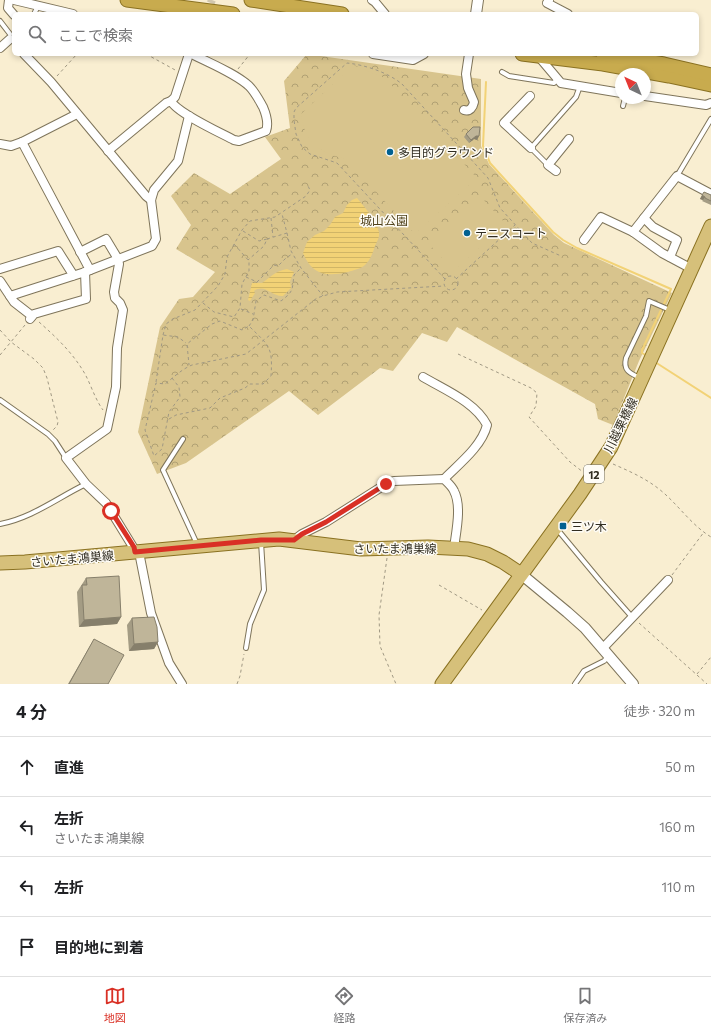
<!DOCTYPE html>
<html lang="ja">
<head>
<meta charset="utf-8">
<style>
  body { margin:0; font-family:Commissioner,"Noto Sans JP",sans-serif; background:#f2f2f2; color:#202124 }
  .compass { position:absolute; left:615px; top:68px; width:36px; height:36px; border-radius:50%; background:#fff; box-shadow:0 2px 6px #0003; rotate:317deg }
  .stop { position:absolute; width:12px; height:12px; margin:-9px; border:3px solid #d93025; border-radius:50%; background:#fff }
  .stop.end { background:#d93025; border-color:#fff; box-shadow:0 1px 4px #0008 }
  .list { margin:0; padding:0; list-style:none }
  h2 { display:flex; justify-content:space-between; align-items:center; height:52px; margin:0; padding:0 16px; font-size:17px }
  h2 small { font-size:13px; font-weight:400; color:#757577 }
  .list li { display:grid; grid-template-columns:26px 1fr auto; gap:12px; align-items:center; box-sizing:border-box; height:60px; padding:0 16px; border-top:1px solid #e0e0e0 }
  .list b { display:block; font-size:15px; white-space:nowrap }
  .list p { margin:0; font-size:13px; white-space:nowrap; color:#757577 }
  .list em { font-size:13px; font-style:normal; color:#757577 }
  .icon { flex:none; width:22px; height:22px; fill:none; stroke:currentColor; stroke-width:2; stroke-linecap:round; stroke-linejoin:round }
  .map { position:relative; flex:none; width:711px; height:684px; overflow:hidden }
  .search { position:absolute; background:#fff; box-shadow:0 2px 6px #0003; left:12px; right:12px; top:12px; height:44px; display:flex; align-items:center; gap:10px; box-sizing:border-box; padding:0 14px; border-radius:6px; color:#757577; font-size:15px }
  .sheet { height:292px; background:#fff }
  nav { display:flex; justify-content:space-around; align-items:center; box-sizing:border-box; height:56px; border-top:1px solid #e0e0e0; background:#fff; font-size:11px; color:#757577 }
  nav a { display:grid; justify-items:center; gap:2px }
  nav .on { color:#d93025 }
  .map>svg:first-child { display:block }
  .park { fill:url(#park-crowns) }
  .garden { fill:#d8c48d }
  .water { fill:url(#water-rules) }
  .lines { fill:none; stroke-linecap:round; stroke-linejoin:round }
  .stream { stroke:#f2d276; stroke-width:2 }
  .minor-tunnel { stroke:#d1c7ae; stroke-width:8; stroke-dasharray:8 4; stroke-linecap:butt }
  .service-casing { stroke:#7f755b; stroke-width:6 }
  .minor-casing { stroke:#7f755b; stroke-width:10 }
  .tertiary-casing { stroke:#7f755b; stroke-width:12 }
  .primary-casing { stroke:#8a7121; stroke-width:15 }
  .trunk-casing { stroke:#8a7121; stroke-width:15 }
  .path { stroke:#a09883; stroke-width:1; stroke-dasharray:3 3; stroke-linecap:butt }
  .service { stroke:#fff; stroke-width:4 }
  .minor { stroke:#fff; stroke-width:8 }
  .tertiary { stroke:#fff; stroke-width:10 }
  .primary { stroke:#d6c07a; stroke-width:13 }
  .trunk { stroke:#c8ab4e; stroke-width:13 }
  .wall { fill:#a49c84 }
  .shaded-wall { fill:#867f6b }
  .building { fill:#bfb599; stroke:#867f6b }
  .route { stroke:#d93025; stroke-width:5 }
  .poi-dot { fill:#016191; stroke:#fefcf6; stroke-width:1.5 }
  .labels { text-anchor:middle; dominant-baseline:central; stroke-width:3; stroke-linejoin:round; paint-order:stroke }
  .shield { fill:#fefcf6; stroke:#6e6b61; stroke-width:1 }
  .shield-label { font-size:11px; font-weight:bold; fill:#312d21 }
  .poi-label { font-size:12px; fill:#312d21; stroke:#fefcf6; text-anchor:start }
  .park-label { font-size:12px; fill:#50421b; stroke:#fefcf6 }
  .street-label { font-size:12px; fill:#312d21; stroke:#fefcf6 }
</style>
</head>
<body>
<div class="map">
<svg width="711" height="684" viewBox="0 0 711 684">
  <defs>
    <pattern id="park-crowns" width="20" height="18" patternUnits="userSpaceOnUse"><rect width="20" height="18" fill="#d8c48d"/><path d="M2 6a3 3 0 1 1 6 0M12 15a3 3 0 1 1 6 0" fill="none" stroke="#b0a073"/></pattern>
    <pattern id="water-rules" width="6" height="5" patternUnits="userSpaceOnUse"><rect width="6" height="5" fill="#f2d276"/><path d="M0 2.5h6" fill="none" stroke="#d0b566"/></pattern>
  </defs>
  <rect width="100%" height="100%" fill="#f9eed1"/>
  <path class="park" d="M307,54l174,25v67l8,18 65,71 10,8 108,50 -33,68 -26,64 -15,-6 -3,-15 -138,-77 -10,15 -25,-9 -29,38 -13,-3 -62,47 -29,-24 -103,72 -29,11 -19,-42 22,-105 19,-28 14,-2 22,-25 -39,-23 15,-24 -20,-29 23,-23 36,21 51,-35 -16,-22 25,-9 -6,-47z"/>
  <g class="garden">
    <path d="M353,65l32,13 92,100 -62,56 -69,-75c-28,-7 -41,-16 -45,-45z"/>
    <path d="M480,196l26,28 -52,47 -26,-28z"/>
  </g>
  <g class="water">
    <path d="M357,198c8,10 19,21 22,34 1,5 -2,9 -4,14 -2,7 -5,14 -10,19 -4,4 -12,5 -17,7 -22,5 -36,3 -45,-19l4,-11 8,-7 9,-4 6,-6 5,-8 8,-4 4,-8 5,-5z"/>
    <path d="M287,269l7,3 -4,9 1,7 -8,8c-11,1 -18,-13 -29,-5l1,2 -5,8 -2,-1 4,-17h10c9,-6 13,-12 25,-14z"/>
  </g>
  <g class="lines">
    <g class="stream">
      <path d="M486,82l-3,64 7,17 63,69 10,8 14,8 94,41 -29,61v3l5,3"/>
      <path d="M655,362l56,36"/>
    </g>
    <path class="minor-tunnel" d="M206,14l6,-14"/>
    <defs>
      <g id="service">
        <path d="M34,14l4,-8"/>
        <path d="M0,21l10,13"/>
        <path d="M502,72l7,4 45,7 3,-4"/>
        <path d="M623,106l2,-8"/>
        <path d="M548,165l-17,-17 45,-51 4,-11"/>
        <path d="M677,176l34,-57"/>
        <path d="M640,378c-10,-5 -17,-7 -14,-20l20,-42 3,-15 21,9"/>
        <path d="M0,400l48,34 7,7 11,17"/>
        <path d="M183,439l-20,31 34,74"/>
        <path d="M0,524c32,-6 57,-26 86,-40"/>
        <path d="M557,529l44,53 31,35"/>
        <path d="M246,648l4,-24 14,-34 -3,-48"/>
        <path d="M575,684l9,-13 20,-10 5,-5"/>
      </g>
      <g id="minor">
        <path d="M9,0l-1,8 6,7"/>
        <path d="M14,0l59,14"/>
        <path d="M372,0l3,2 10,12"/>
        <path d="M549,0l-2,3 21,11"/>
        <path d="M0,48l10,-9"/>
        <path d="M24,54l27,28 95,114 5,4"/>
        <path d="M373,54l40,6 11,-6"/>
        <path d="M539,57l22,26 60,10"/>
        <path d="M530,96l-26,27 27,25"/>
        <path d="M645,96l61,9 5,-2"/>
        <path d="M171,101c6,12 50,32 63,39l5,1 27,-10c3,-8 0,-17 -3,-24 -4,-7 -8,-15 -14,-21 -14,-13 -40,-23 -57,-32"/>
        <path d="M464,110c6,2 9,-3 10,-8l-6,-14 -2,-14 3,-20"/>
        <path d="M22,142l68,128"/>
        <path d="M0,144l11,2 11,-4 55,-28"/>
        <path d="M108,151l58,-48 5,-2 4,-4 14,-43"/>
        <path d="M556,171l-8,-6 21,-26"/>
        <path d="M644,218l9,9 24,13 -7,17"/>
        <path d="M633,232l44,-56 34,18"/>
        <path d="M584,240l17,-23 32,15 29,21 30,16"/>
        <path d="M80,252l26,-13 12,20 1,5 -5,28 1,6 5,5 3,7 -6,38 -1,39 -9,42 -41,29 20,26 20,19 27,44 2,5"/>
        <path d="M0,269l58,-18 14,22v3"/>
        <path d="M0,281l14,21 18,14"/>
        <path d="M10,296l75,-24 67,-26 4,-7 -5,-39 3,-10 24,-29 11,-45"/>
        <path d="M30,319l4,-5 52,-15 -1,-27"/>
        <path d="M423,377c22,13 52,25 64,48 -5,21 -28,39 -43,54"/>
        <path d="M294,540l8,-6 24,-12 60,-38 8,-3 50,-2c3,3 8,7 10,12 8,15 2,41 0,57"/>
        <path d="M139,552l12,61 18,50 13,21"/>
        <path d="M603,648l65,-68"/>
      </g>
      <g id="tertiary">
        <path d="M476,14l2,-14"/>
        <path d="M521,574l46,38 18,16 48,56"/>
      </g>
      <g id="primary">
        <path d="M0,563l25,-1 254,-23 82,10 67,-2 40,2 19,5 16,8 18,12"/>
        <path d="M442,684l138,-190 31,-47 100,-221"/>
      </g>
      <g id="trunk">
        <path d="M127,0l106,14"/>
        <path d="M251,0l91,14"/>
        <path d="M522,54l81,10 66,12 42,9"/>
        <path d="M603,54l61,10 47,11"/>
      </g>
    </defs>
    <use href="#service" class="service-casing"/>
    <use href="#minor" class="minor-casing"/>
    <use href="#tertiary" class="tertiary-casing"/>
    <use href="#primary" class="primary-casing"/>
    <use href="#trunk" class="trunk-casing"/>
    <g class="path">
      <path d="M146,54l31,17"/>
      <path d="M238,69l12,-15"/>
      <path d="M57,76l20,-22"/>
      <path d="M271,218l2,19"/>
      <path d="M243,231l16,10 8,-2 -3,7 -16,14"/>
      <path d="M287,233l4,18 10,17 22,28"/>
      <path d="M267,239l20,-6 -5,-19"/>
      <circle cx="451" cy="283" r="7"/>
      <path d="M246,277l11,5 17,-17 4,1 8,-8 6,-4"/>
      <path d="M445,279l-108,-116 -27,-9 -8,-7 -6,-13 -2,-14v-8l2,-4 51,-45c18,2 40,9 55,21l86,94 12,30 32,35 29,13"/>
      <path d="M456,279l59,-54"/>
      <path d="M203,303l11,9 20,5 6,-9 2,-24 7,-13v-10l-15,-17"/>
      <path d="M241,309l12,5"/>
      <path d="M39,322c17,15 34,31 46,52 6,11 10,25 18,36"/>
      <path d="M249,326l4,-6 3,-19 8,-6 17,6c13,-10 11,-11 13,-26l7,-7"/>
      <path d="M0,330l11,12 23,17 9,9 4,10 11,44 -1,4 -4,4"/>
      <path d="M163,335l3,-11 7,-5 22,-9 23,-24 7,-12 2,-17 15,-27 8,-9 25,-4 31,-21 4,-6 -2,-4"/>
      <path d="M458,354l73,34 6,5 -1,13 -7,11 41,45 13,10"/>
      <path d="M0,355l25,-30"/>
      <path d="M172,378l7,9 1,10 -11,15 -7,37 -8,7 -9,-26 11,-47 9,1c9,-7 17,-15 27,-19l54,-11 71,-56 6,-2 14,-4 107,-6"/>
      <path d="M156,382l7,-47 15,2 8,6"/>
      <path d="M169,419l7,-4 34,-7 10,-10 25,-10 5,-4h13l8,-8c2,-30 -2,-30 -22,-50l-7,4 -22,-9 -8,3 -25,20 2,21"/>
      <path d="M613,464c16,7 32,14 46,25 19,15 31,35 52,48"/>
      <path d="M387,558l-8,57 1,31 16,38"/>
      <path d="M672,575l32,-43"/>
      <path d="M439,585l43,25"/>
      <path d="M639,623l68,61"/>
      <path d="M697,674l14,-17"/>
      <path d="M237,684l3,-8 4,-22"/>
    </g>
    <use href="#service" class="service"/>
    <use href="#minor" class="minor"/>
    <use href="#tertiary" class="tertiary"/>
    <use href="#primary" class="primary"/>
    <use href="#trunk" class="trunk"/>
  </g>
  <g class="wall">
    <path d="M466,134l13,2 -2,4 -3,-1 -5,4 -5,-6z"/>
    <path d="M704,192l7,3v10l-9,-4 1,-1 -3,-1z"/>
    <path d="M86,578l35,39 -4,7 -38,3 -2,-35z"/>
    <path d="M132,618l26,24 -4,7 -25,2 -2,-26z"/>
    <path d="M94,639l14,45h-40l22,-38z"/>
  </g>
  <g class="shaded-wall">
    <path d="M476,136h3l-2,4 -3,-1 -5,4 2,-3z"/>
    <path d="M702,195l3,2 -2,3 -3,-1z"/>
    <path d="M121,617l-4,7 -38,3 5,-7z"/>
    <path d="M158,642l-4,7 -25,2 5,-7z"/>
  </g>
  <g class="building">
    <path d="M473,127h7l-1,9h-3l-5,4 -5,-6z"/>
    <path d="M704,192l7,3v6l-6,-3v-1l-3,-2z"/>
    <path d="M119,576l2,41 -37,3 -2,-35h5l-1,-7z"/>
    <path d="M154,617l3,10 1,15 -24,2 -2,-26z"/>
    <path d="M94,639l30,16 -16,29h-39z"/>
  </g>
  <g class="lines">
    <path class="route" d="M111,511l23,36 1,5 126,-12h33l8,-6 24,-12 60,-38"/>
  </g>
  <g class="poi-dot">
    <circle cx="390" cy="152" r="4"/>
    <circle cx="467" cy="233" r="4"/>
    <rect x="559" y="522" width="8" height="8" rx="2"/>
  </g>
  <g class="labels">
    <rect class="shield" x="584" y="465" width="20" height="18" rx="3"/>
    <g class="shield-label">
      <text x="594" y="474">12</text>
    </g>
    <g class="poi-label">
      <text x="398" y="152">多目的グラウンド</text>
      <text x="475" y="233">テニスコート</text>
      <text x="571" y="526">三ツ木</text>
    </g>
    <g class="park-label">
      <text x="384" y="220">城山公園</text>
    </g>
    <g class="street-label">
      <text transform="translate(620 425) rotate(-64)">川越栗橋線</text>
      <text x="395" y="548">さいたま鴻巣線</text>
      <text transform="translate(72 558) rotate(-5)">さいたま鴻巣線</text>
    </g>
  </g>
</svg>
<svg class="compass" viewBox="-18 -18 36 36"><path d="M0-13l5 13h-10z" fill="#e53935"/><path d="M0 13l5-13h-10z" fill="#757577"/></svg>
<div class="stop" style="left:111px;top:511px"></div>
<div class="stop end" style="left:386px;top:484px"></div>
<div class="search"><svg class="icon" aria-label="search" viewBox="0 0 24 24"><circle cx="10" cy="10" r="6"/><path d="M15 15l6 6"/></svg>ここで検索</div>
</div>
<section class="sheet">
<h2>4 分<small>徒歩 · 320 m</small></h2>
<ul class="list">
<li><svg class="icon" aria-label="ahead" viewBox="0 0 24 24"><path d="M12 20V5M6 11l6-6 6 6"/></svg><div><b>直進</b></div><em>50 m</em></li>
<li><svg class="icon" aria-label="left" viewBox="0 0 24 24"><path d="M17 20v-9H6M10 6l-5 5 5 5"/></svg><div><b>左折</b><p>さいたま鴻巣線</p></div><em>160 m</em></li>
<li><svg class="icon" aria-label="left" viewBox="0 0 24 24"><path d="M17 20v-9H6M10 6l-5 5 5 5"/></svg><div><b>左折</b></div><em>110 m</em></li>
<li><svg class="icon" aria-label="arrive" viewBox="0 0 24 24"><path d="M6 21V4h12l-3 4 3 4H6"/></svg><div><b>目的地に到着</b></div></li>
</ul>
</section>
<nav>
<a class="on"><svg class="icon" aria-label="map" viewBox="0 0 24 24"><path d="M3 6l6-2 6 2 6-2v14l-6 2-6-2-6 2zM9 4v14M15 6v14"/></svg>地図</a>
<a><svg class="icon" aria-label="directions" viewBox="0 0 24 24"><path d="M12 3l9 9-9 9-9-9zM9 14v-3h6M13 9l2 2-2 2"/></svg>経路</a>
<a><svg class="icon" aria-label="saved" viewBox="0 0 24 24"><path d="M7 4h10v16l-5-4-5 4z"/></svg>保存済み</a>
</nav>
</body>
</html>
